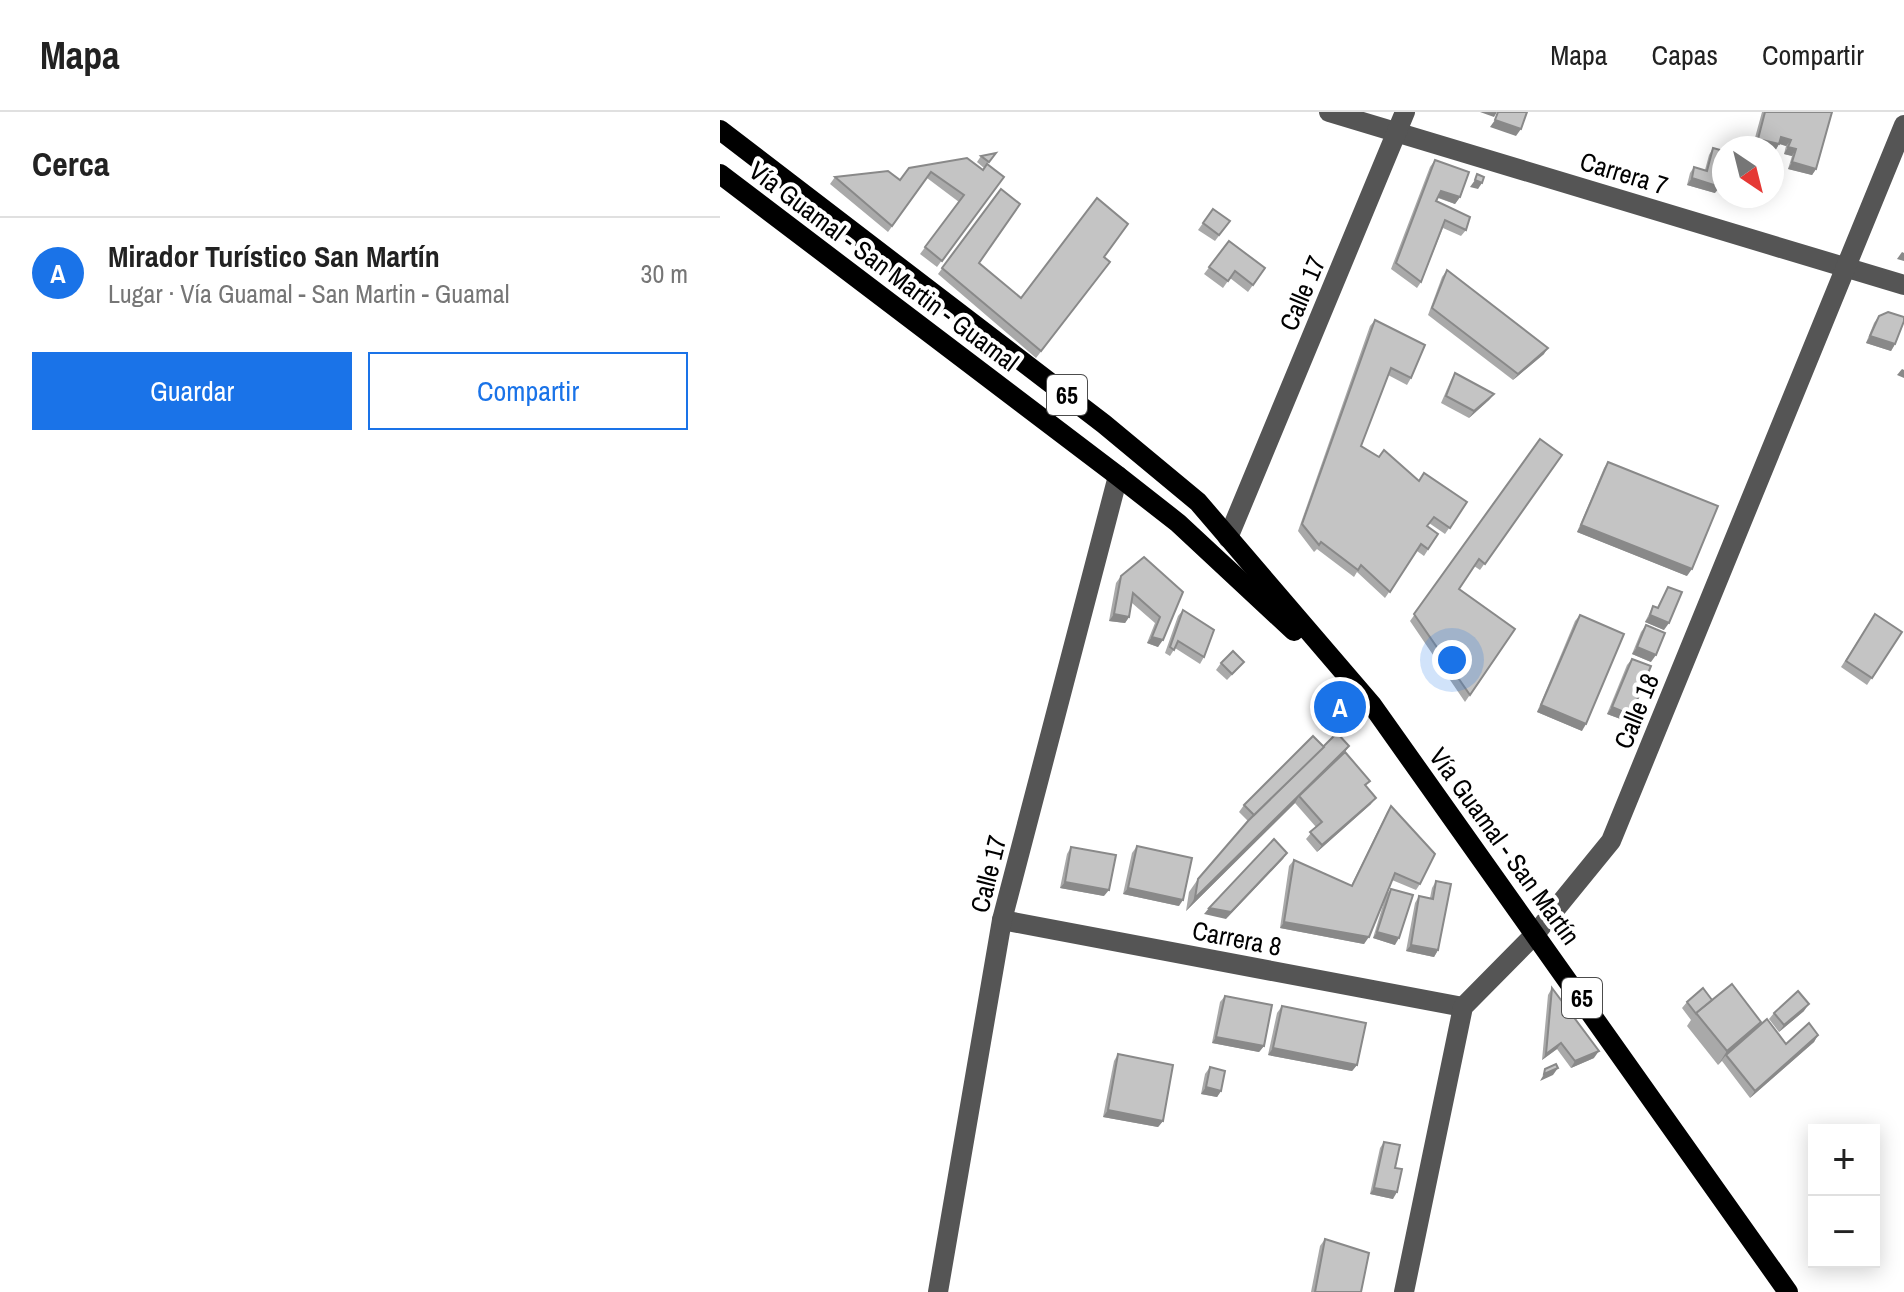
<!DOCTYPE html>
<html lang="es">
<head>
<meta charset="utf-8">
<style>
  body { margin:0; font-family:"Archivo Narrow",sans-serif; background:#f6f6f6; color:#222 }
  .controls { position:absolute; right:24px; bottom:24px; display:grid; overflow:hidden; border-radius:0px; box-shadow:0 4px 20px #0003 }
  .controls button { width:72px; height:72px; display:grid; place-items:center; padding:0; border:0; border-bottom:2px solid #e0e0e0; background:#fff; color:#222; font:40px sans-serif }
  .compass { position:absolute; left:992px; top:24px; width:72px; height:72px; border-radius:50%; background:#fff; box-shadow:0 4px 20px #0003; rotate:145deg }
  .you { position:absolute; left:732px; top:548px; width:28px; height:28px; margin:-20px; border:6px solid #fff; border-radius:50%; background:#1a73e8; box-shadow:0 0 0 12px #1a73e833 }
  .badge { display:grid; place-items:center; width:52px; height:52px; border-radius:50%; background:#1a73e8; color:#fff; font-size:26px; font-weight:700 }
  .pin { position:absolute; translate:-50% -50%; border:4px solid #fff; box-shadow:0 2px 8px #0006 }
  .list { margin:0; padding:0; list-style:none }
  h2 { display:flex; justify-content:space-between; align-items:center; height:104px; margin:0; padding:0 32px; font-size:34px }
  h2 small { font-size:26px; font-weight:400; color:#767676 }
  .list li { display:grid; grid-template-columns:52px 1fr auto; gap:24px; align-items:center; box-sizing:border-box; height:112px; padding:0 32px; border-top:2px solid #e0e0e0 }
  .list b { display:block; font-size:30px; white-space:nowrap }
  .list p { margin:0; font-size:26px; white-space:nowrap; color:#767676 }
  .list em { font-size:26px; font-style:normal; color:#767676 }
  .actions { display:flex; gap:16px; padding:24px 32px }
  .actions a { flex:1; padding:18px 0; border:2px solid #1a73e8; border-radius:0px; text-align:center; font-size:28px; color:#1a73e8 }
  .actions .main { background:#1a73e8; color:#fff }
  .map { position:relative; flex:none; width:1184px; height:1180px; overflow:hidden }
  header { display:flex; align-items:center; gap:48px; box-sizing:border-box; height:112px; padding:0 40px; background:#fff; border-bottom:2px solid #e0e0e0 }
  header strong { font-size:38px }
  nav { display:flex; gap:44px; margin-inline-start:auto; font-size:28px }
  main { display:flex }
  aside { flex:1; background:#fff }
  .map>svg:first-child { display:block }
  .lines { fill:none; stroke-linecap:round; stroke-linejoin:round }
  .minor { stroke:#555; stroke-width:20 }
  .major { stroke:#000; stroke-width:20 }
  .wall { fill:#a9a9a9 }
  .shaded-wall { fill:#898989 }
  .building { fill:#c4c4c4; stroke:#898989; stroke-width:2 }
  .labels { text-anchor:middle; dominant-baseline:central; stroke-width:8; stroke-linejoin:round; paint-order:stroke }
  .shield { fill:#fff; stroke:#4c4c4c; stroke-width:2 }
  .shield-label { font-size:24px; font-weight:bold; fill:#000 }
  .street-label { font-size:26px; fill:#000; stroke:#fff }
</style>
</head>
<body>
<header>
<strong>Mapa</strong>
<nav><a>Mapa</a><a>Capas</a><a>Compartir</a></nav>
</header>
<main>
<aside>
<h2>Cerca<small></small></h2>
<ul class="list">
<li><span class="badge">A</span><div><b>Mirador Turístico San Martín</b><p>Lugar · Vía Guamal - San Martin - Guamal</p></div><em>30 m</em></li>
</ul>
<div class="actions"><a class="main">Guardar</a><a>Compartir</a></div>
</aside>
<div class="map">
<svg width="1184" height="1180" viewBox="0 0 1184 1180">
  <rect width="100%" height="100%" fill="#fff"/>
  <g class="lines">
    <g class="minor">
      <path d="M609,0l575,173"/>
      <path d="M508,426l177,-426"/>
      <path d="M282,808l461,87"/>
      <path d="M218,1180l64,-372 116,-444"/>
      <path d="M684,1180l59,-285 73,-74 75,-92 293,-716"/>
    </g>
    <g class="major">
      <path d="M0,18l384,294 94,78 174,203 416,587"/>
      <path d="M0,62l398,302 60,47 116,108"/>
    </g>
  </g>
  <g class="wall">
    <path d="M1042,0h70l-16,57 -4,6 -24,-6 4,-13 -8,-2 2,-8 -7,-2 -4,7 -3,-3h-9l-10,-3z"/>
    <path d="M993,36l2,45 -28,-8 3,-12 4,-6 11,3 4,-15z"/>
    <path d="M276,41l-9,12 17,12 -67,90 -17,-13 39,-52 -32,-24 -39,54 -58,-48 5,-7 65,3 9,-12 74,2 1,-2 -7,-6 4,-6z"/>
    <path d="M715,48l25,37 -5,7 -17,-6 -2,3 30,29 -5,6 -18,-8 -22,54 -4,6 -26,-19 39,-102z"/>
    <path d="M281,77l-22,74 42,35 83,-41 6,5 -74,96 -98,-84z"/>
    <path d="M493,97l17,12 -15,20 -17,-11z"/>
    <path d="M509,129l36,27 -17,24 -18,-14 -7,10 -19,-14z"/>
    <path d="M727,158l97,84 -31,26 -85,-65 14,-38z"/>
    <path d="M1159,204l16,28 -4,7 -25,-8 8,-20z"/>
    <path d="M655,208l36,58 -4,7 -19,-10 -27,71 57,35 49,21 -22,32 -16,-11 -2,3 11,8 -14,22 -7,-5 -32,47 -28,-26 -3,5 -37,-28 -3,3 -16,-21 72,-205z"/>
    <path d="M735,261l39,21 -5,6 -20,18 -28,-15 10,-23z"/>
    <path d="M820,327l22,16 -82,115 -6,-4 -15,23 56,40 -50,73 -55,-81z"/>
    <path d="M888,350l79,114 -110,-44 27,-64z"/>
    <path d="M401,464l62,16 -25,55 -11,-4 8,-20 -23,-20 -3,14 -4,6 -16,-2 7,-38z"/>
    <path d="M948,475l-4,43 -19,-8 8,-16 4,2z"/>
    <path d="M463,498l21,47 -4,7 -25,-16 -5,8 -5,-3 13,-37z"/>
    <path d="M1155,502l27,18 -35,53 -26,-18z"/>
    <path d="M860,503l2,116 -45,-19 38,-91z"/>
    <path d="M926,513l5,37 -19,-8 9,-22z"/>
    <path d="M912,547l-1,56 -5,6 -19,-7 20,-49z"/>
    <path d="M524,550l-17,18 -11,-10 5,-7z"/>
    <path d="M629,634l-4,6 21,34 5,18 -54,48 -11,-13 10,-12 -21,-24 -109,108 3,-19 9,-13 50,-58 -9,-9 5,-7 80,-58z"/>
    <path d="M671,694l29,78 -4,6 -24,-10 -28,64 -84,-16 9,-62 5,-6 57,26 36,-74z"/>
    <path d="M417,734l42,60 -56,-12 9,-41z"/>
    <path d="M351,735l33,49 -44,-8 7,-34z"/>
    <path d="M716,769l2,69 -4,7 -28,-6 9,-48 4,-7 11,2 2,-10z"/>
    <path d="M671,777l4,56 -22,-7 13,-43z"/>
    <path d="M832,876l42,70 -23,10 -14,-19 -15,11 6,-65z"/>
    <path d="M505,884l39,50 -5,6 -47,-9 8,-41z"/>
    <path d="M992,888l49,22 -5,7 30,15 32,-9 -4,7 -64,56 -28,-37 -4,4 -31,-39 4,-6 -9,-12 5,-6z"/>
    <path d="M562,894l75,59 -5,6 -84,-16 9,-42z"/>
    <path d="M1084,899l-25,21 -10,-13 5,-6z"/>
    <path d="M398,942l45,67 -5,6 -55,-10 11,-56z"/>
    <path d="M490,955l11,24 -4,6 -16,-3 4,-20z"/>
    <path d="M664,1030l11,26 -2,31 -23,-5 10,-46z"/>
    <path d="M605,1127l36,53h-50l9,-46z"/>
  </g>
  <g class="shaded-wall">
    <path d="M760,0h17l-3,5z"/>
    <path d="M775,8l26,9 -5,7 -26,-9z"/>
    <path d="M1061,25l10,3 -5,6 -9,-3z"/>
    <path d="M1038,27l21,5 -4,7 -3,-1v-2h-9l-10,-3z"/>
    <path d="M1068,35l8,2 -4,7 -8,-2z"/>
    <path d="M1072,50l24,7 -4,6 -24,-6z"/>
    <path d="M972,66l28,9 -5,6 -28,-8z"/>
    <path d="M755,68l7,3 -4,6 -8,-2z"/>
    <path d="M721,79l19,6 -5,7 -18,-7z"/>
    <path d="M1182,140l2,1v8l-7,-2z"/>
    <path d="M1150,224l25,8 -4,7 -25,-8z"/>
    <path d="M828,236l-4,6 -31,26 5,-6z"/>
    <path d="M1182,257l2,1v8l-7,-3z"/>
    <path d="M774,282l-5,6 -20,18 5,-7z"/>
    <path d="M861,413l111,44 -5,7 -110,-44z"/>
    <path d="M394,502l15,3 -4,6 -16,-2z"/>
    <path d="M930,503l19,8 -5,7 -19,-8z"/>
    <path d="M432,525l11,3 -5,7 -11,-4z"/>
    <path d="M917,535l19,8 -5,7 -19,-8z"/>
    <path d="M821,593l45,19 -4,7 -45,-19z"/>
    <path d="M892,595l19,8 -5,6 -19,-7z"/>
    <path d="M629,634l-9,13 -41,37 -4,7 -109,108 9,-13z"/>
    <path d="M656,686l-5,6 -54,48 5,-7z"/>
    <path d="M567,741l-4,6 -57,60 -22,-5 5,-6z"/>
    <path d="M345,770l44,8 -5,6 -44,-8z"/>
    <path d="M408,776l55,12 -4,6 -56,-12z"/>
    <path d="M564,810l85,15 -5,7 -84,-16z"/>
    <path d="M657,820l22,6 -4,7 -22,-7z"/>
    <path d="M691,833l27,5 -4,7 -28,-6z"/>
    <path d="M1089,892l-5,7 -25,21 5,-7z"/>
    <path d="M1041,910l-9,13 -26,20 -8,10 9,-14z"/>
    <path d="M1098,923l-4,7 -64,56 5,-7z"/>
    <path d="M496,925l48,9 -5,6 -47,-9z"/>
    <path d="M841,931l-4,6 -15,11 4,-6z"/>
    <path d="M553,936l84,17 -5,6 -84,-16z"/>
    <path d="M879,939l-5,7 -23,10 4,-7z"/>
    <path d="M838,956l-5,7 -13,6 4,-7z"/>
    <path d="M486,975l15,4 -4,6 -16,-3z"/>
    <path d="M388,998l55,11 -5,6 -55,-10z"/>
    <path d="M654,1076l23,4 -4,7 -23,-5z"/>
  </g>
  <g class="building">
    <path d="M778,0h29l-6,17 -26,-9z"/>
    <path d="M1045,0h67l-16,57 -24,-7 4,-13 -8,-2 3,-7 -10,-3 -2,7 -21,-5z"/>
    <path d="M993,36l11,3v19l-4,17 -28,-9 2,-11 13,4z"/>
    <path d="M276,41l-7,9 -8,-6z"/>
    <path d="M247,46l16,12 4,-6 17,13 -62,84 -17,-14 39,-52 -33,-23 -39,54 -57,-49 53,-6 12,9 9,-12z"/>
    <path d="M715,48l34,12 -9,25 -19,-6 -5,10 34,16 -4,13 -21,-10 -24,62 -25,-19z"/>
    <path d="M757,62l7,3 -2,6 -7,-3z"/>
    <path d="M281,77l19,15 -41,59 42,35 76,-100 31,26 -24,33 6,5 -69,89 -99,-83z"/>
    <path d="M493,97l17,12 -11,14 -16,-12z"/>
    <path d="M509,129l36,27 -12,17 -18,-14 -7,10 -19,-14z"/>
    <path d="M727,158l101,78 -30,26 -86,-66z"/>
    <path d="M1168,200l16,5v4l-9,23 -25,-8 9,-20z"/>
    <path d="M655,208l50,25 -14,33 -20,-10 -30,78 18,11 5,-7 35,31 5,-8 43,29 -17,26 -16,-11 -7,9 11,8 -10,15 -7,-5 -31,48 -29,-27 -3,5 -37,-28 -2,3 -17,-21z"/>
    <path d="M735,261l39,21 -20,17 -28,-15z"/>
    <path d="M820,327l22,16 -77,109 -6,-5 -20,30 56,40 -45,66 -56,-81z"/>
    <path d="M888,350l110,44 -26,63 -111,-44z"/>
    <path d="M424,445l39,35 -20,48 -11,-3 8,-20 -27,-24 -4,24 -15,-3 7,-38z"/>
    <path d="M948,475l14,5 -13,31 -19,-8 3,-9 5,2z"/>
    <path d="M463,498l31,20 -10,27 -26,-16 -4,9 -4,-3z"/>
    <path d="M1155,502l27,18 -30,46 -26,-17z"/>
    <path d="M860,503l44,19 -38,90 -45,-19z"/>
    <path d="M926,513l19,8 -9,22 -19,-8z"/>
    <path d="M513,539l11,11 -12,12 -11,-11z"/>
    <path d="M912,547l19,7 -20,49 -19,-8z"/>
    <path d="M617,621l12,13 -154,152 3,-19 50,-58z"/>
    <path d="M593,624l11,11 -70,68 -10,-10z"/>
    <path d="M625,640l25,29 -5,4 11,13 -54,47 -12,-13 12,-10 -23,-26z"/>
    <path d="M671,694l44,48 -15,30 -25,-11 -26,64 -85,-15 10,-62 58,26z"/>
    <path d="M554,727l13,14 -56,59 -22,-4z"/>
    <path d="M417,734l55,12 -9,42 -55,-12z"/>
    <path d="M351,735l45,8 -7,35 -44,-8z"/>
    <path d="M716,769l15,3 -13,66 -27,-5 8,-49 14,3z"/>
    <path d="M671,777l22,6 -14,43 -22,-6z"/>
    <path d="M1012,872l29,38 -34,29 -31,-38z"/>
    <path d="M832,876l47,63 -24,10 -14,-18 -15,11z"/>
    <path d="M983,876l9,12 -16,13 1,2 -10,-13z"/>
    <path d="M1078,879l11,13 -25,21 -10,-12z"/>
    <path d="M505,884l47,9 -8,41 -48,-9z"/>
    <path d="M562,894l84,17 -9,42 -84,-17z"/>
    <path d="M1047,907l19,25 23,-21 9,12 -63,56 -29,-36z"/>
    <path d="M398,942l55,11 -10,56 -55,-11z"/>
    <path d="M836,952l2,4 -14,6 1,-5z"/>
    <path d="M490,955l15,4 -4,20 -15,-4z"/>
    <path d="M664,1030l16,3 -5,23 7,1 -5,23 -23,-4z"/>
    <path d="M605,1127l44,14 -8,39h-46z"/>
  </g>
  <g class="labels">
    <g class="shield">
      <rect x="327" y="263" width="40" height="40" rx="6"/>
      <rect x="842" y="866" width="40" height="40" rx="6"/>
    </g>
    <g class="shield-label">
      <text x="347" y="283">65</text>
      <text x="862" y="886">65</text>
    </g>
    <g class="street-label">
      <text transform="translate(904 61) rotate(17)">Carrera 7</text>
      <text transform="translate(164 154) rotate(37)">Vía Guamal - San Martin - Guamal</text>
      <text transform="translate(582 181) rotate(-67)">Calle 17</text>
      <text transform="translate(916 599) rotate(-68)">Calle 18</text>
      <text transform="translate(785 734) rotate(54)">Vía Guamal - San Martín</text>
      <text transform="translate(268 762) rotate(-76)">Calle 17</text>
      <text transform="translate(517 826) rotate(11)">Carrera 8</text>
    </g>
  </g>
</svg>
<div class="controls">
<button>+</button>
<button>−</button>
</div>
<svg class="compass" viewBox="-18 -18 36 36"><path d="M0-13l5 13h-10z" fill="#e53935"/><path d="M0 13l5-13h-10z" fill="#767676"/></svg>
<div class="you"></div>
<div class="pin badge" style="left:620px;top:595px">A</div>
</div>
</main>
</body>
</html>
